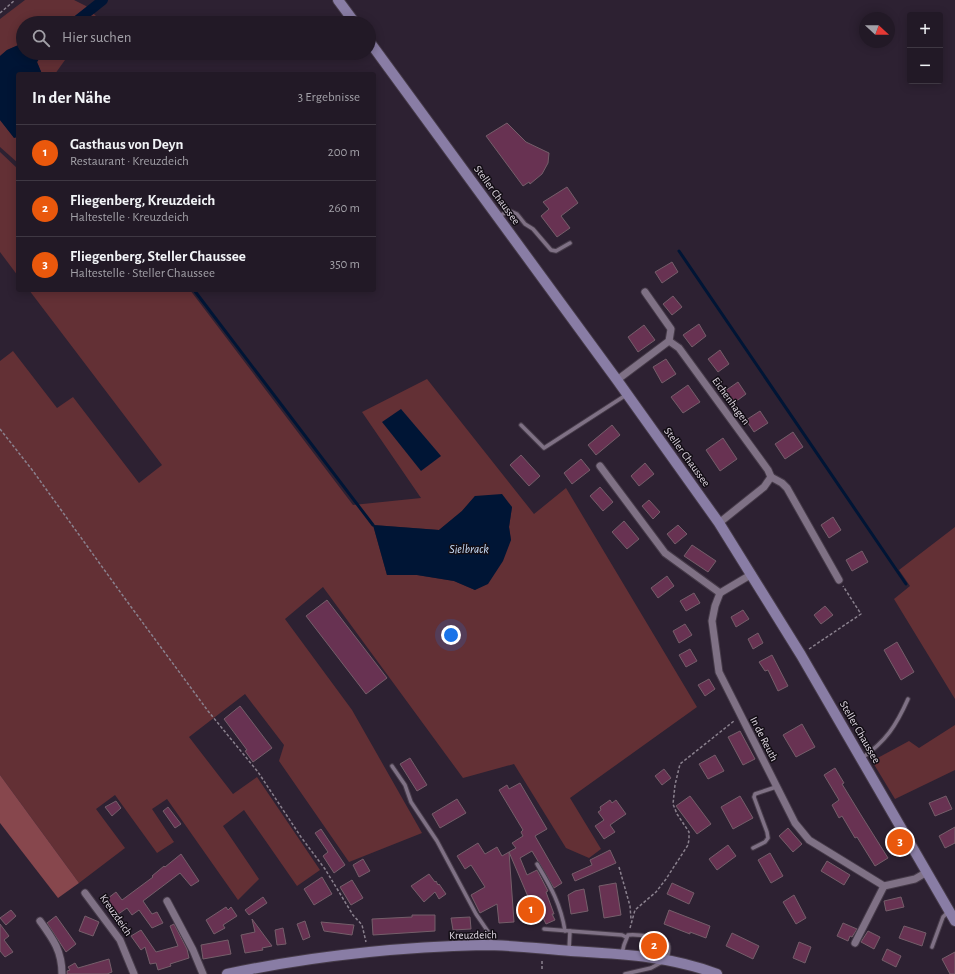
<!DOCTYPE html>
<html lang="de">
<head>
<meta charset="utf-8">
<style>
  body { margin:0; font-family:"Alegreya Sans",sans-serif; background:#2e2632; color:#f1f3f6 }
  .controls { position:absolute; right:12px; top:12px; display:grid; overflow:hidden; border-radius:4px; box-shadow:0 2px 10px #0003 }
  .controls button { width:36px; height:36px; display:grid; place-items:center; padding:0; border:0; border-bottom:1px solid #3f3843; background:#221926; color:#f1f3f6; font:20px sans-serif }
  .compass { position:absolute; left:859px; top:12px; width:36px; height:36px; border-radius:50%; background:#221926; box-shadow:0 2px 10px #0003; rotate:111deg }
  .you { position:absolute; left:451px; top:635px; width:14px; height:14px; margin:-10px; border:3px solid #fff; border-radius:50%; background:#1a73e8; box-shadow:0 0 0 6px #1a73e833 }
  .badge { display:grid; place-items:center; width:26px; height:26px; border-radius:50%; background:#ea580c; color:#fff; font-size:13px; font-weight:700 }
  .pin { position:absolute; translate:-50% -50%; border:2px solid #fff; box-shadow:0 1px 4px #0006 }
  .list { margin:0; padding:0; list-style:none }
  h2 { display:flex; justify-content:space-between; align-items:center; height:52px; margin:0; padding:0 16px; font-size:17px }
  h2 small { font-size:13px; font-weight:400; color:#a2a0a7 }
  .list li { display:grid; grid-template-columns:26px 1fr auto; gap:12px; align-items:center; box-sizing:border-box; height:56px; padding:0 16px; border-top:1px solid #3f3843 }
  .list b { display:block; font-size:15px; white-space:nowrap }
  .list p { margin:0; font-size:13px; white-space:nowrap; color:#a2a0a7 }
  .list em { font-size:13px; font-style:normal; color:#a2a0a7 }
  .icon { flex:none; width:22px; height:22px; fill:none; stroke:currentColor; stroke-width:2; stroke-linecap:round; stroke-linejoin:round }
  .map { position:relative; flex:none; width:955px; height:974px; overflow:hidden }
  .search { position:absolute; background:#221926; box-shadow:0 2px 10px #0003; left:16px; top:16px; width:360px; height:44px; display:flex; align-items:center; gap:10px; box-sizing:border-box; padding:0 14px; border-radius:22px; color:#a2a0a7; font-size:15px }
  .panel { position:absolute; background:#221926; box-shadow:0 2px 10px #0003; left:16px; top:72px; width:360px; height:220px; border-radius:4px }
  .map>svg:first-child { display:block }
  .green { fill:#633035; fill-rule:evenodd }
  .forest { fill:#87474d }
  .water { fill:#001535 }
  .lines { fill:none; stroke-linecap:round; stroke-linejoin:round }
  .stream { stroke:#001535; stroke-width:3 }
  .canal { stroke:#001535; stroke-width:10 }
  .building { fill:#683252; stroke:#755e6a }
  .lane-casing { stroke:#463b49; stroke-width:5.5 }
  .street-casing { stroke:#463b49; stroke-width:9 }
  .secondary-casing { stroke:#463b49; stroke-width:12 }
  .path { stroke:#8a818e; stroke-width:1.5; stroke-dasharray:3 2; stroke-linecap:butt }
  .lane { stroke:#7f7185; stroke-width:3.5 }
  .street { stroke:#7f7185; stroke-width:7 }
  .secondary { stroke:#897da5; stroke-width:10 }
  .labels { text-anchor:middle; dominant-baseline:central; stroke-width:3; stroke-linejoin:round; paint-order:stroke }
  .street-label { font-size:11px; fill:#e0d8e3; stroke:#120d14 }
  .water-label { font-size:12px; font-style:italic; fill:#cbe1fe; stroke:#120d14 }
</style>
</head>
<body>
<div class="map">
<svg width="955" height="974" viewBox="0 0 955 974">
  <rect width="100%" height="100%" fill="#2d2132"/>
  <g class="green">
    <path d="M25,0h49l12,6 10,10 -5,7h-68v20l-16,7 -7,6v-37z"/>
    <path d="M43,53h27l-15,21h-13l-5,-12z"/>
    <path d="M0,120l14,17h4v26l-18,-16z"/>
    <path d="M0,152l18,17v107l-18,-24z"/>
    <path d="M29,290h161l163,215 68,-7 -59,-86 65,-33 107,135 32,-26 131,219 -127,91 31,51 -12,9 -23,-10 -52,-84 -51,14 -140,-191 -38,32 67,91 70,123 -73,29 -70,-101 5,-16 -39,-51 -56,43 44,57 24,-17 63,93 -23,16 -53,-76 -21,16 36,53 -21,21 -71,-101 -15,10 22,33 -17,11 -42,-58 -19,14 29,39 -46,35 -79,-108v-414l13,-10 44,57 16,-11 66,86 23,-18zM475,496l37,11 -3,20 2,13 -36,50 -21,-9 -37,-6h-30l-14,-50 66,5 23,-19z"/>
    <path d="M955,527v172l-61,-100 16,-13 -11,-16z"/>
    <path d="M955,725v45l-60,29 -23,-38 37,-20 10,7z"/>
  </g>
  <path class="forest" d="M0,775l79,108 -21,15 -58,-75z"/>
  <g class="water">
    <path d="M23,43v10h20l-6,9 5,12h-24v63l-4,1 -14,-18v-64l7,-6z"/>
    <path d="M401,409l40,47 -20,15 -39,-49z"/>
    <path d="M502,494l10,13 -3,20 2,13 -8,21 -15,23 -13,6 -21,-9 -37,-6h-30l-14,-50 66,5 23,-19 13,-15z"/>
  </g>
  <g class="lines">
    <g class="stream">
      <path d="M679,251l227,333"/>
      <path d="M194,290l179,235"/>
    </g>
    <path class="canal" d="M74,23l29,-23"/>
  </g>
  <g class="building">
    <path d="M507,123l19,19 23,11 -1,10 -6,11 -12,10 -1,-2 -6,4 -37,-50z"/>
    <path d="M567,187l11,16 -17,13 9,12 -13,9 -16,-21 8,-7 -6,-7z"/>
    <path d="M672,262l6,10 -16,11 -7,-11z"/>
    <path d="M673,296l9,11 -10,8 -9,-11z"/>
    <path d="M699,324l7,12 -14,11 -9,-12z"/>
    <path d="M644,325l11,15 -17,12 -10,-15z"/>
    <path d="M720,350l9,14 -11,8 -10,-13z"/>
    <path d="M666,359l10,15 -14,9 -9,-16z"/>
    <path d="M738,382l8,12 -12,9 -9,-12z"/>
    <path d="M688,385l12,17 -17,11 -12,-16z"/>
    <path d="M760,411l8,12 -14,9 -8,-12z"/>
    <path d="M612,425l8,10 -24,20 -8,-10z"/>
    <path d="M793,432l10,15 -18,12 -10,-15z"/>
    <path d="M723,438l14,21 -17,12 -14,-21z"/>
    <path d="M521,455l19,21 -11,10 -19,-21z"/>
    <path d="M581,459l9,11 -18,14 -8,-11z"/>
    <path d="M645,463l9,11 -15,12 -8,-10z"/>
    <path d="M600,487l13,15 -10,9 -13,-15z"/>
    <path d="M649,500l11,12 -7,7 -11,-13z"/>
    <path d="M833,517l8,13 -12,8 -8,-13z"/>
    <path d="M624,521l15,18 -12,10 -15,-17z"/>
    <path d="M678,525l9,9 -12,10 -8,-10z"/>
    <path d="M692,545l24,16 -8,11 -24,-16z"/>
    <path d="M862,551l6,11 -16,9 -6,-11z"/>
    <path d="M667,576l7,10 -16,12 -7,-10z"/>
    <path d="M694,593l6,10 -14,8 -6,-10z"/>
    <path d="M327,600l60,78 -21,16 -60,-78z"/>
    <path d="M825,606l8,9 -12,9 -7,-9z"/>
    <path d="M743,610l6,9 -13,8 -5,-10z"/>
    <path d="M685,624l7,11 -13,8 -6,-12z"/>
    <path d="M758,633l5,10 -10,6 -5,-10z"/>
    <path d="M897,642l17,30 -13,8 -17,-30z"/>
    <path d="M690,649l7,12 -11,6 -7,-12z"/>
    <path d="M772,655l16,31 -10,5 -10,-21 -3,1 -6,-9z"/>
    <path d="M709,679l6,10 -10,7 -7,-11z"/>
    <path d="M240,706l32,42 -19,14 -8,-11 2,-1 -23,-31z"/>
    <path d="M802,724l13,23 -19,10 -13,-22z"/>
    <path d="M740,731l15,28 -12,6 -15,-28z"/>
    <path d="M715,755l9,16 -16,8 -9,-15z"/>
    <path d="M410,758l17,27 -10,6 -17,-27z"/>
    <path d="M835,768l9,15 -2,1 19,31 27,43 -13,8 -18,-29 -2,1 -13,-22 -3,2 -7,-13 7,-5 -15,-25z"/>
    <path d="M664,769l7,9 -9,7 -7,-9z"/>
    <path d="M520,783l27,46 -12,7 27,47 -8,5 -22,-37 -12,7 7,17 10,-5 11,21 -2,1 8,22h-2l3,6 -9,4 -3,-6 -10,4 -9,-21 5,-2 -20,-47 5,70 -15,1 -2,-19 -17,9 -9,-18 14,-8 -14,-22 -6,4 -8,-13 21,-13 7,11 12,-7 5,9 14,-8 -4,-5 11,-7 -2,-4 2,-2 -24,-40 8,-5 2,4z"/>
    <path d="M690,796l21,28 -14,10 -21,-28z"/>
    <path d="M740,796l13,22 -20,11 -12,-22z"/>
    <path d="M946,796l6,13 -17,7 -6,-13z"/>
    <path d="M457,799l9,14 -26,15 -8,-14z"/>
    <path d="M610,800l2,3 4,-3 10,14 -16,11 5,7 -11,7 -9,-13 9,-6 -6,-8 3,-2 -1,-3z"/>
    <path d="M116,801l5,7 -9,8 -7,-9z"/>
    <path d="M168,807l13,17 -6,4 -12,-17z"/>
    <path d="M955,827v16l-10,5 -6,-12z"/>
    <path d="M788,828l14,16 -9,8 -14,-16z"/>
    <path d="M321,829l24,36 -11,8 -11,-17 5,-4 -13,-19z"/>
    <path d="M728,845l8,11 -19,14 -8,-11z"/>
    <path d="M610,850l6,13 -41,18 -3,-7 20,-9 -2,-5z"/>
    <path d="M770,853l13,23 -12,7 -13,-23z"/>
    <path d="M181,854l18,27 -8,5 -11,-13 -37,28 9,13 5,-2 6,11 -11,5 -13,-18 -7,5 -5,-7 -13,9 -11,-15 13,-10 6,8 31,-23 -1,-1 12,-10 1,1z"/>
    <path d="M363,859l7,12 -11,6 -6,-12z"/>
    <path d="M827,861l23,14 -6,10 -23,-14z"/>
    <path d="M429,874l6,8 1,-1 2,4 1,-1 7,10 -7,5 -4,-7 -11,10 -13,-16z"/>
    <path d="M322,877l10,17 -18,11 -10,-16z"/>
    <path d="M352,880l11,18 -12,7 -11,-18z"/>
    <path d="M616,883l5,32 -17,3 -5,-32z"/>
    <path d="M672,883l22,10 -5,11 -22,-10z"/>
    <path d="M584,889l4,22 -17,3 -3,-19 7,-4z"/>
    <path d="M794,895l12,23 -10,6 -13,-22z"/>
    <path d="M263,897l4,6 -18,12 -4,-5z"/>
    <path d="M901,897l3,10 -18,4 -2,-10z"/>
    <path d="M226,907l2,3 3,-3 6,9 -14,9 2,3 -11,6 -8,-14z"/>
    <path d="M11,910l5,6 -10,9 -6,-7z"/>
    <path d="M669,910l41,16 -4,12 -16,-6v2l-26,-10z"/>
    <path d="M412,915h23v16l-62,4 -1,-16 40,-2z"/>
    <path d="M56,916l20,28 -10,8 -19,-29z"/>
    <path d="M85,916l14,6 -6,14 -14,-5z"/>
    <path d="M470,917l1,12 -18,1 -2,-12z"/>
    <path d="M252,919l20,27 -10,2 1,2 -18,3 -4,-18 14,-3z"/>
    <path d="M305,921l5,16 -7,3 -6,-16z"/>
    <path d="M321,922l33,3 -2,10 -28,-4z"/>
    <path d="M843,923l14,6 -5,8 -2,-1 -2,5 -11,-5z"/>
    <path d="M0,924l9,12 -5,4 9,12 -8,5 -5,-6z"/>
    <path d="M174,924l13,25 2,9 -19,6 1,2 -13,4 -2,-7 -6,1 -5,-17 -4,3 -10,-14 10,-6 15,22 22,-6 -8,-20z"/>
    <path d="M904,926l22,7 -4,13 -23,-8z"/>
    <path d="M283,928l3,16 -9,1 -2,-15z"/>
    <path d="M868,931l12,6 -6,12 -13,-7z"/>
    <path d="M732,933l27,13 -6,13 -27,-13z"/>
    <path d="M228,940l3,14 -28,5 -2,-14z"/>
    <path d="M799,942l12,5 -6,16 -12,-5z"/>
    <path d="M887,949l14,7 -5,11 -14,-7z"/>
    <path d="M955,952v22h-5l-8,-15z"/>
    <path d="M109,959l3,13 -5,2h-40v-3l3,-1 -2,-3 7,-4 3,5z"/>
  </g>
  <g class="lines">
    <defs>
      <g id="lane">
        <path d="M498,216l12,-5 7,3 8,10 8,5 18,21 5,1 14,-8"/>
        <path d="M521,425l23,23 82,-53"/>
        <path d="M862,758c24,-17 34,-32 46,-59"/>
        <path d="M392,766l13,19 6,17 26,39 39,73 13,19 3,12"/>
        <path d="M753,848l12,-6 3,-4 -1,-6 -13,-35 1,-3 21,-7"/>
        <path d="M537,864c14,23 24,41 28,67"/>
        <path d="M544,929l78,6 4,2"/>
        <path d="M932,947l11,-30 6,-6"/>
        <path d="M569,950l1,-19"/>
        <path d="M622,953l2,-8 4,-10c8,-1 36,2 40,9 2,5 0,10 -1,15"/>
        <path d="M625,974l26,-6 11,-6"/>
      </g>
      <g id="street">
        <path d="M669,341l10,7 89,122 3,7 -7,10 -45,36"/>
        <path d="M617,380l52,-39 2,-12 -26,-37"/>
        <path d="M600,466l65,87 55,40"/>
        <path d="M771,477l11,6 5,5 52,92"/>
        <path d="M752,574l-32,19 -5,13 -3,15 7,51 76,151 14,17 75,46 31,-7 12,-7"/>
        <path d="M85,893l35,47 14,34"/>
        <path d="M167,901l26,49 10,24"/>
        <path d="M40,921c13,18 22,30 22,53"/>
        <path d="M855,943l29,-57"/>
      </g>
      <g id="secondary">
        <path d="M338,0l17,23"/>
        <path d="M369,41l248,339 102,143 82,132 154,266"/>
        <path d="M227,974c85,-18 170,-27 256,-29 29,0 59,4 88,6 50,3 100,5 146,23"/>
      </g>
    </defs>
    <use href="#lane" class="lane-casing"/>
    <use href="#street" class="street-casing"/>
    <use href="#secondary" class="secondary-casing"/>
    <g class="path">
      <path d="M0,13l15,-13"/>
      <path d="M0,429l33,42 93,129 82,111 50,61 43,65 24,32 28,46 9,10 4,17"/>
      <path d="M809,649l52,-35 -18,-28"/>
      <path d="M619,867l11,39 1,13"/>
      <path d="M630,928l5,-18 21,-18 10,-13 22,-34 1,-6v-7l-12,-18 -4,-10 2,-19 5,-21 54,-43"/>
      <path d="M542,969v-10"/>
    </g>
    <use href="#lane" class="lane"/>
    <use href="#street" class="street"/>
    <use href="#secondary" class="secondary"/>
  </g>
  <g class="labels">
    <g class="street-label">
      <text transform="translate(497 195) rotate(54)">Steller Chaussee</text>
      <text transform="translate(731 401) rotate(54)">Eichenhagen</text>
      <text transform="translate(687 457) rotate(54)">Steller Chaussee</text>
      <text transform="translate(860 732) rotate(60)">Steller Chaussee</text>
      <text transform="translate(764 739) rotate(63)">In de Reuth</text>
      <text transform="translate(116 915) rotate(55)">Kreuzdeich</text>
      <text transform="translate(473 935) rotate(-1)">Kreuzdeich</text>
    </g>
    <g class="water-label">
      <text x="469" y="549">Sielbrack</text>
    </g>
  </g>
</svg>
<div class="controls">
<button>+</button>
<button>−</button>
</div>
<svg class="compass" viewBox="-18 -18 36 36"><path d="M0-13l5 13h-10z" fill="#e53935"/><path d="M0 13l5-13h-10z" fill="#a2a0a7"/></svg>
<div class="you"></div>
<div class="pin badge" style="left:531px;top:910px">1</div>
<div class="pin badge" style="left:654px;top:946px">2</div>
<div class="pin badge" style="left:900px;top:842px">3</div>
<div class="search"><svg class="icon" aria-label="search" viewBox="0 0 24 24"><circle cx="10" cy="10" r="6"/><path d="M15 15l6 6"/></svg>Hier suchen</div>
<section class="panel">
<h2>In der Nähe<small>3 Ergebnisse</small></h2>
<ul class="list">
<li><span class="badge">1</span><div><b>Gasthaus von Deyn</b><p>Restaurant · Kreuzdeich</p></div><em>200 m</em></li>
<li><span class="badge">2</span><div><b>Fliegenberg, Kreuzdeich</b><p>Haltestelle · Kreuzdeich</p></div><em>260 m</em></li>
<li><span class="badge">3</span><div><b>Fliegenberg, Steller Chaussee</b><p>Haltestelle · Steller Chaussee</p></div><em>350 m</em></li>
</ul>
</section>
</div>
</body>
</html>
